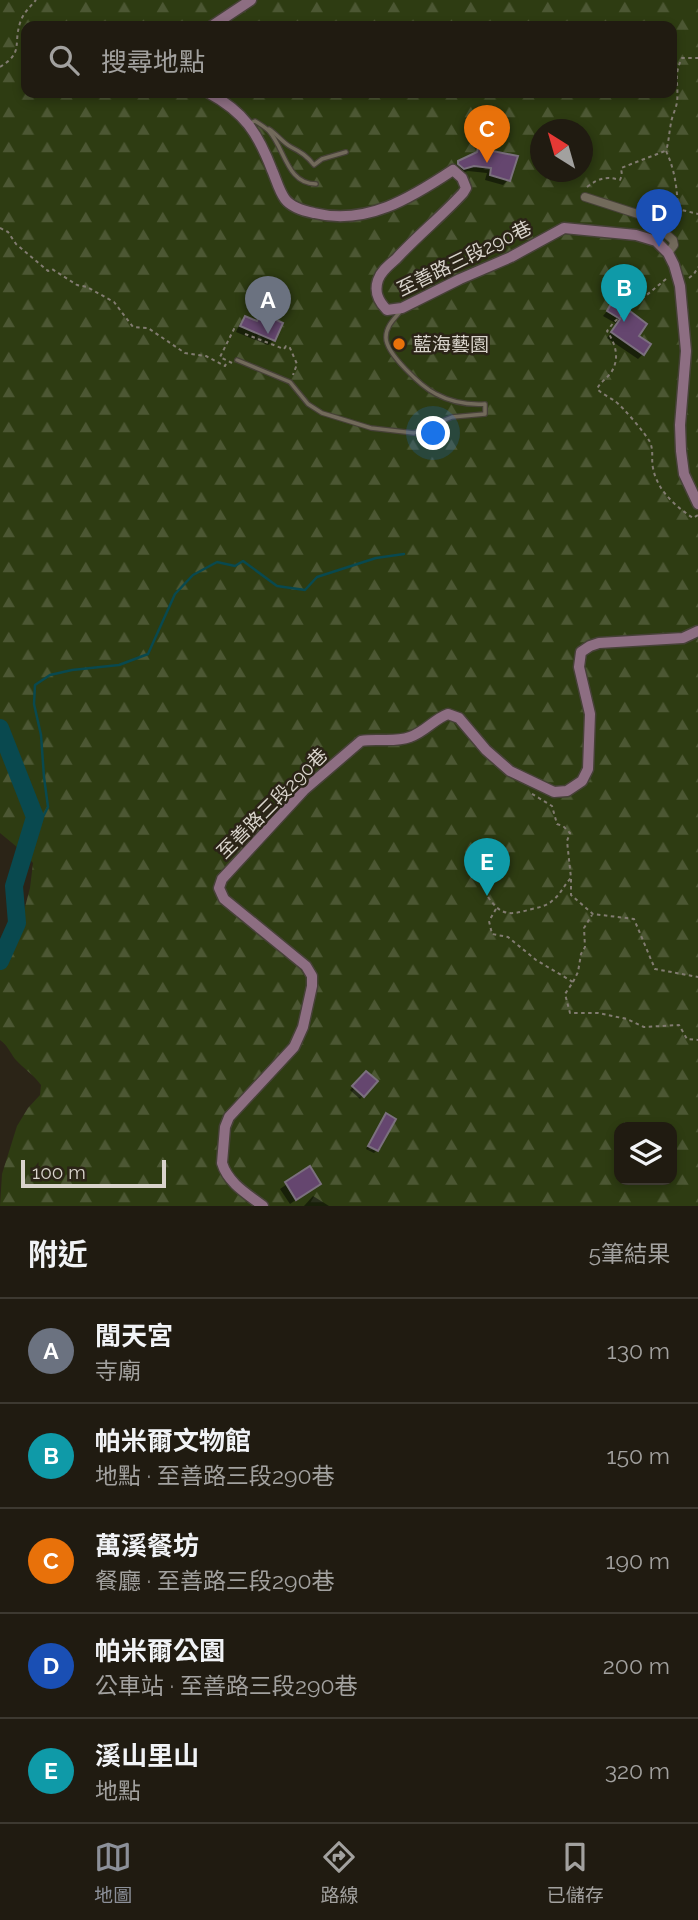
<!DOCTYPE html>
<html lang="zh-TW">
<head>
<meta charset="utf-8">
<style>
  body { margin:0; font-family:Raleway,"Noto Sans TC",sans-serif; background:#28241a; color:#f1f3f6 }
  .controls { position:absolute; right:21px; bottom:21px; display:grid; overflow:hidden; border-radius:14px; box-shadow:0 4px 10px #0003 }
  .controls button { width:63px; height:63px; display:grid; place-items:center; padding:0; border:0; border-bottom:2px solid #3d3931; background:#201b11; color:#f1f3f6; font:35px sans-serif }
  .compass { position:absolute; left:530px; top:119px; width:63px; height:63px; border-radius:50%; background:#201b11; box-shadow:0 4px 10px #0003; rotate:323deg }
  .scale { position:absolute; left:21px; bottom:18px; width:145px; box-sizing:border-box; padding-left:7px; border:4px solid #d9d4cc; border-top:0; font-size:19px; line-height:24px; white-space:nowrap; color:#d9d4cc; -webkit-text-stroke:5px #2b2417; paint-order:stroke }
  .you { position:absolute; left:434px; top:434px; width:24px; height:24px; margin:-18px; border:5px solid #fff; border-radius:50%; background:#1a73e8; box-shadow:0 0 0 10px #1a73e833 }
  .badge { display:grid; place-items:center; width:46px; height:46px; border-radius:50%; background:#8c9099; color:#fff; font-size:23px; font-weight:700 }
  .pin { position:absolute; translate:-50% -58px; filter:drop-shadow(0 2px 4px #0008) }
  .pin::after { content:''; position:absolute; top:37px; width:24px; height:21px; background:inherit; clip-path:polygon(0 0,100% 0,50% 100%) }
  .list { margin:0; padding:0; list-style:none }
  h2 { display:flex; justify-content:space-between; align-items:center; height:91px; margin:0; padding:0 28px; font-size:30px }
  h2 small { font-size:23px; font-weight:400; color:#a2a19f }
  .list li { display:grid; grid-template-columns:46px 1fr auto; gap:21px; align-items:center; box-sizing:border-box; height:105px; padding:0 28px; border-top:2px solid #3d3931 }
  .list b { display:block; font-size:26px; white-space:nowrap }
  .list p { margin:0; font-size:23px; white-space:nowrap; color:#a2a19f }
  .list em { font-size:23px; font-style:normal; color:#a2a19f }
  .icon { flex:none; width:38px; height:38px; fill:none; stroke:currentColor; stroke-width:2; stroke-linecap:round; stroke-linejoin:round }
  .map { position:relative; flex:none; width:698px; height:1206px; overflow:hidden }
  .search { position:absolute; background:#201b11; box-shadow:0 4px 10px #0003; left:21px; right:21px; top:21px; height:77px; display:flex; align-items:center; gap:18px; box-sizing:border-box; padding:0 24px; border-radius:14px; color:#a2a19f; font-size:26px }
  .sheet { height:616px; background:#201b11 }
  nav { display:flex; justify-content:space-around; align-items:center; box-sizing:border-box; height:98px; border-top:2px solid #3d3931; background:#201b11; font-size:19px; color:#a2a19f }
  nav a { display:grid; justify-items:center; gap:4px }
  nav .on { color:#8c9099 }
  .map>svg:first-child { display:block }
  .forest { fill:url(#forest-firs); fill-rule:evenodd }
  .shadow { fill:#0007 }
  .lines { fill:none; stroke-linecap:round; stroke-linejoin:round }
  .stream { stroke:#09494f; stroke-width:2.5 }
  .river { stroke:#09494f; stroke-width:18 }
  .building { fill:#65466f; stroke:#7b707e; stroke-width:2 }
  .lane-casing { stroke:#464137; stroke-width:6 }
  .street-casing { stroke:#464137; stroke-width:10 }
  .secondary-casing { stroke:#464137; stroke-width:13 }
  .path { stroke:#827c71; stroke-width:2; stroke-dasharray:3.5 3.5; stroke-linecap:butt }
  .lane { stroke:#726a5b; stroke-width:3.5 }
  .street { stroke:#726a5b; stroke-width:8 }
  .secondary { stroke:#8d6e82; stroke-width:10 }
  .food-dot { fill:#e8710a; stroke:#2b2417; stroke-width:2.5 }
  .labels { text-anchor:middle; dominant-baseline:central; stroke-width:5; stroke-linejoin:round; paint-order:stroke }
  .street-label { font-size:19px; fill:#d9d4cc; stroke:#2b2417 }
  .poi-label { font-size:19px; fill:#d9d4cc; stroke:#2b2417; text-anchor:start }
</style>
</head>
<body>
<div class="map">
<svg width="698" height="1206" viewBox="0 0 698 1206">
  <defs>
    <pattern id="forest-firs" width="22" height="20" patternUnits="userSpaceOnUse" patternTransform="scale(1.75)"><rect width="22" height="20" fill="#2e3c12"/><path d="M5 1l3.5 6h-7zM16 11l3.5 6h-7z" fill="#4c5733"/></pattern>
  </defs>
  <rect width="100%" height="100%" fill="#2b2417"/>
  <path class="forest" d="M0,0h698v1206h-698l2,-32 15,-48 11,-18 12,-13 1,-10c-7,-10 -18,-17 -26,-26 -5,-7 -8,-14 -15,-19v-79l16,-25 5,-14 9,-34 3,-25 -10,-11 -23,-19zM26,26h646v67h-646zM540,130h42v42h-42zM619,1127h53v53h-53z"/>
  <g class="shadow">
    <path d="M473,156l35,24 -5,5 -18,-5 2,-7 -19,-2 -10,3 -5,-6 6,-6z"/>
    <path d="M612,305l24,31 7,18 -5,5 -31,-21 10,-14 -14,-8z"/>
    <path d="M261,315l13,25 -6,5 -32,-13 4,-9 5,-5 10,4z"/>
    <path d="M366,1073l9,9 -15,17 -10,-9z"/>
    <path d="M383,1119l-6,31 -3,3 -8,-4z"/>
    <path d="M309,1169l10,15 -29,20 -10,-15z"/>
    <path d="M313,1196l16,10h-25z"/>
  </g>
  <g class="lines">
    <path class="stream" d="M24,854l24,-47 -4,-30 -3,-42 -7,-31 1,-19 15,-10 22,-5 47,-5 29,-11 27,-60 18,-19 24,-13 18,4 8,-5 34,25 28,4 12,-13 59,-19 28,-4"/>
    <path class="river" d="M0,728l35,89 -21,69 3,37 -17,38"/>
  </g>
  <g class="building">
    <path d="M478,148l40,8 -8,25 -20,-6 1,-7 -17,-2 -10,3 -6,-5v-3l19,-9z"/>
    <path d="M612,302l17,10 1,-1 17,13 -8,12 12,8 -7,11 -33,-23 9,-13 -13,-8z"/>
    <path d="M261,313l22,10 -8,18 -35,-15 5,-10 12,5z"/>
    <path d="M366,1071l12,10 -14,16 -12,-11z"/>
    <path d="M386,1113l10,6 -18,32 -10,-5z"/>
    <path d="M310,1166l11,18 -25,16 -11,-18z"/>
  </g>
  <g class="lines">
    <defs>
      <g id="lane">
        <path d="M250,123l5,-2c5,3 10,6 14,10 16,18 18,53 47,53"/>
        <path d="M269,129c8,5 14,14 22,18 10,5 16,9 23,18l8,-6 24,-7"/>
        <path d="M237,360l53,22 18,22 14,9 49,15 43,5 38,-16 33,-3v-10c-17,1 -34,-2 -49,-10 -14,-7 -51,-41 -50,-57 0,-10 7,-17 13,-24"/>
      </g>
      <path id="street" d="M585,197l62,20 26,23 1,5 -6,8"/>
      <g id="secondary">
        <path d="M212,26l39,-26"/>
        <path d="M209,93c35,19 49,40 63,77 4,9 7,21 13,29 6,8 19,12 29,14 52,13 97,-15 139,-43l9,8 4,10 -3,5c-21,23 -46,43 -67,66 -7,6 -15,12 -18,21 -4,12 0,21 9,30l15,-2 58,-29 51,-22 53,-29 72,7 20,6 12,12 6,12 6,21 6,65 -6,74 1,26 3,23 14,30"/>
        <path d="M263,1206c-16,-12 -35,-23 -41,-43l3,-36 4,-10 65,-70 9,-20 9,-41v-10l-6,-10 -82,-67 -5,-11 3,-9 82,-89 57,-49c16,-3 33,2 49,-4 15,-5 24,-18 38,-23l11,4 27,32 24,21 44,21 13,-1 15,-10 6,-12 2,-55 -11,-47 2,-15 9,-6 9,-3 84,-5 15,-7"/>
      </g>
    </defs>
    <use href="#lane" class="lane-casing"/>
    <use href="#street" class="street-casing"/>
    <use href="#secondary" class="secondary-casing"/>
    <g class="path">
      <path d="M0,67c24,-15 13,-22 20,-44 3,-10 10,-16 16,-23"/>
      <path d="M587,187c12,-9 19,-11 33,-7l2,-5 -1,-7 44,-17"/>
      <path d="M678,209c-1,-21 -3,-39 -12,-58 3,-10 3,-18 5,-28 1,-7 5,-14 6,-21 2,-18 -4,-26 5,-44h16"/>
      <path d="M670,223l8,-14 20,5"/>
      <path d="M0,228l8,4 8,12 32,27 4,-2 25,16 10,2 27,15 19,25 15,1 37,25 21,3 19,10 2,-4"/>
      <path d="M689,278l5,-4 4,-7"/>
      <path d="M666,279l-52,43 -7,9c8,12 13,26 5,40 -4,7 -11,10 -15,18 5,5 12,8 18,12 8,6 30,32 35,41 4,10 1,17 3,26 4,22 22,38 40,50l5,-3"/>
      <path d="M245,334l39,15 2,-3 4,2 7,16 -4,11"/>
      <path d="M232,363l-12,-6 15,-30"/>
      <path d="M571,879v16l22,19 41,5 21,50 43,8"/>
      <path d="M488,897c14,20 22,18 44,12 8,-2 15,-3 21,-9 8,-6 11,-15 18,-22l-4,-37 3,-8 -7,-7 -6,-2 -5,-18 -23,-14"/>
      <path d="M496,909l-7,12 3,13 16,3 28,23 37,22 -8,12 5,19h28l29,6 17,8 35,-2 8,14 11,1"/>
      <path d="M573,982l5,-10 3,-18 4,-7 -1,-19 8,-13"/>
    </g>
    <use href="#lane" class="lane"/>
    <use href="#street" class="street"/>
    <use href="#secondary" class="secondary"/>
  </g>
  <circle class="food-dot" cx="399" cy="344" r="7"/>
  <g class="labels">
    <g class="street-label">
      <text transform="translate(464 258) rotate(-26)">至善路三段290巷</text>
      <text transform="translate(272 803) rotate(-45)">至善路三段290巷</text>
    </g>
    <g class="poi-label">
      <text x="413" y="344">藍海藝園</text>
    </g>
  </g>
</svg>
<div class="controls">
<button><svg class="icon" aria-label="layers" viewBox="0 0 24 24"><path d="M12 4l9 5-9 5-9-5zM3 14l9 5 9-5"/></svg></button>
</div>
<svg class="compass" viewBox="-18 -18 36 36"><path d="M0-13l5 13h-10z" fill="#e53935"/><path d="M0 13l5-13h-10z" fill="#a2a19f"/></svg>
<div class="scale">100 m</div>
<div class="you"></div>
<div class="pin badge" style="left:268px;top:334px;background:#6b7280">A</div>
<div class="pin badge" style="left:624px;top:322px;background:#0f9aa8">B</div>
<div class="pin badge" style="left:487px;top:163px;background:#e8710a">C</div>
<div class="pin badge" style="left:659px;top:247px;background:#1a4fb4">D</div>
<div class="pin badge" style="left:487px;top:896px;background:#0f9aa8">E</div>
<div class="search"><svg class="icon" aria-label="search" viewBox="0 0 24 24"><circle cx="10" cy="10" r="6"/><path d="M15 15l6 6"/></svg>搜尋地點</div>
</div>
<section class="sheet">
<h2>附近<small>5筆結果</small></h2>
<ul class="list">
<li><span class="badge" style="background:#6b7280">A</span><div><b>閭天宮</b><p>寺廟</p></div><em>130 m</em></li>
<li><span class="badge" style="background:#0f9aa8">B</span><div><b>帕米爾文物館</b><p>地點 · 至善路三段290巷</p></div><em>150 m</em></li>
<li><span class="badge" style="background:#e8710a">C</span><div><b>萬溪餐坊</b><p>餐廳 · 至善路三段290巷</p></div><em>190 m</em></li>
<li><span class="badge" style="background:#1a4fb4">D</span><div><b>帕米爾公園</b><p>公車站 · 至善路三段290巷</p></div><em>200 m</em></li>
<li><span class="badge" style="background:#0f9aa8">E</span><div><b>溪山里山</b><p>地點</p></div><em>320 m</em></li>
</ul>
</section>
<nav>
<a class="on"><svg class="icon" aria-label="map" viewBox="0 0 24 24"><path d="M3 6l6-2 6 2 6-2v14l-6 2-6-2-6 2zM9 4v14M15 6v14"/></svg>地圖</a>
<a><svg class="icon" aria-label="directions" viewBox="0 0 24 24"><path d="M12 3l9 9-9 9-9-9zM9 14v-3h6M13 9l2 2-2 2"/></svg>路線</a>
<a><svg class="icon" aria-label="saved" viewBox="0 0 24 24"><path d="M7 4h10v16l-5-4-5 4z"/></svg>已儲存</a>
</nav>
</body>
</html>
